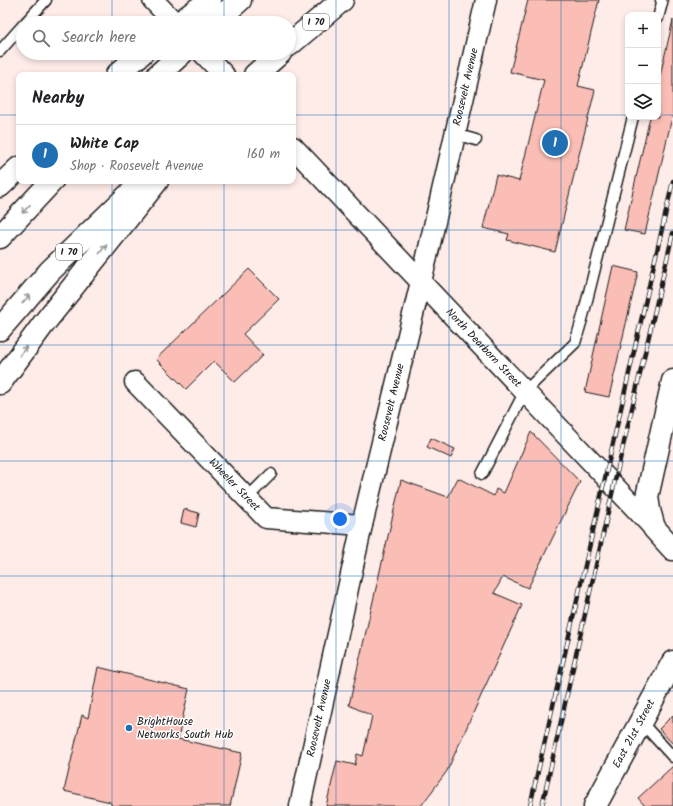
<!DOCTYPE html>
<html lang="en">
<head>
<meta charset="utf-8">
<style>
  body { margin:0; font-family:Kalam,sans-serif; background:#f2f2f2; color:#202124 }
  .controls { position:absolute; right:12px; top:12px; display:grid; overflow:hidden; border-radius:8px; box-shadow:0 2px 6px #0003 }
  .controls button { width:36px; height:36px; display:grid; place-items:center; padding:0; border:0; border-bottom:1px solid #e0e0e0; background:#fff; color:#202124; font:20px sans-serif }
  .you { position:absolute; left:340px; top:519px; width:14px; height:14px; margin:-10px; border:3px solid #fff; border-radius:50%; background:#1a73e8; box-shadow:0 0 0 6px #1a73e833 }
  .badge { display:grid; place-items:center; width:26px; height:26px; border-radius:50%; background:#1f6fb2; color:#fff; font-size:13px; font-weight:700 }
  .pin { position:absolute; translate:-50% -50%; border:2px solid #fff; box-shadow:0 1px 4px #0006 }
  .list { margin:0; padding:0; list-style:none }
  h2 { display:flex; justify-content:space-between; align-items:center; height:52px; margin:0; padding:0 16px; font-size:17px }
  h2 small { font-size:13px; font-weight:400; color:#757577 }
  .list li { display:grid; grid-template-columns:26px 1fr auto; gap:12px; align-items:center; box-sizing:border-box; height:60px; padding:0 16px; border-top:1px solid #e0e0e0 }
  .list b { display:block; font-size:15px; white-space:nowrap }
  .list p { margin:0; font-size:13px; white-space:nowrap; color:#757577 }
  .list em { font-size:13px; font-style:normal; color:#757577 }
  .icon { flex:none; width:22px; height:22px; fill:none; stroke:currentColor; stroke-width:2; stroke-linecap:round; stroke-linejoin:round }
  .map { position:relative; flex:none; width:673px; height:806px; overflow:hidden }
  .search { position:absolute; background:#fff; box-shadow:0 2px 6px #0003; left:16px; top:16px; width:280px; height:44px; display:flex; align-items:center; gap:10px; box-sizing:border-box; padding:0 14px; border-radius:22px; color:#757577; font-size:15px }
  .panel { position:absolute; background:#fff; box-shadow:0 2px 6px #0003; left:16px; top:72px; width:280px; height:112px; border-radius:8px }
  .map>svg:first-child { display:block }
  .building { fill:#fabeb6; stroke:#1c1c1c }
  .lines { fill:none; stroke-linecap:round; stroke-linejoin:round }
  .lane-casing { stroke:#1c1c1c; stroke-width:13 }
  .street-casing { stroke:#1c1c1c; stroke-width:23 }
  .secondary-casing { stroke:#1c1c1c; stroke-width:25 }
  .highway-casing { stroke:#1c1c1c; stroke-width:25 }
  .lane { stroke:#fff; stroke-width:10 }
  .street { stroke:#fff; stroke-width:20 }
  .secondary { stroke:#fff; stroke-width:22 }
  .highway { stroke:#fff; stroke-width:22 }
  .rail-casing { stroke:#1c1c1c; stroke-width:4.5 }
  .rail { stroke:#fff; stroke-width:3; stroke-dasharray:9; stroke-linecap:butt }
  .oneway { stroke:#999 }
  .grid { fill:none; stroke:#1f6fb2; stroke-width:1; stroke-opacity:0.55 }
  .poi-dot { fill:#1f6fb2; stroke:#fff; stroke-width:1.5 }
  .labels { text-anchor:middle; dominant-baseline:central; stroke-width:3; stroke-linejoin:round; paint-order:stroke }
  .shield { fill:#fff; stroke:#606060; stroke-width:1 }
  .shield-label { font-size:10px; font-weight:bold; fill:#1c1c1c }
  .street-label { font-size:11px; fill:#1c1c1c; stroke:#fff }
  .poi-label { font-size:11px; fill:#1c1c1c; stroke:#fff; text-anchor:start }
</style>
</head>
<body>
<div class="map">
<svg width="673" height="806" viewBox="0 0 673 806">
  <rect width="100%" height="100%" fill="#feece9"/>
  <filter id="ink" filterUnits="userSpaceOnUse"><feTurbulence type="fractalNoise" baseFrequency=".025" numOctaves="2"/><feDisplacementMap in="SourceGraphic" scale="8" xChannelSelector="R" yChannelSelector="G"/><feConvolveMatrix kernelMatrix="1 2 1 2 8 2 1 2 1" color-interpolation-filters="sRGB"/></filter>
  <g filter="url(#ink)">
    <g class="building">
      <path d="M528,0h71l-21,86 17,4 -40,162 -48,-12 2,-6 -26,-6 13,-53 23,6 25,-101 -34,-8z"/>
      <path d="M673,20v93l-28,121 -21,-4 26,-113h8v-33z"/>
      <path d="M613,266l25,6 -29,125 -24,-5z"/>
      <path d="M249,269l30,30 -36,35 20,21 -28,27 -21,-21 -28,28 -30,-30z"/>
      <path d="M531,432l49,50 -52,106 -25,-11 -9,16 28,12 -75,166 -26,35h-95l11,-45 18,4 2,-11 6,2 9,-40 -23,-11 52,-225 47,17 10,-19 36,18 2,-7 8,4z"/>
      <path d="M431,438l24,11 -4,9 -24,-11z"/>
      <path d="M184,509l15,4 -3,14 -15,-4z"/>
      <path d="M98,667l91,22 -11,50 64,14 -12,53h-118l-2,-4 -46,-11 18,-76 6,3z"/>
      <path d="M673,715v29l-14,-15z"/>
      <path d="M673,766v40h-28l-7,-8z"/>
    </g>
    <g class="lines">
      <defs>
        <g id="lane">
          <path d="M658,18l4,-15 -1,-3"/>
          <path d="M25,23l21,-23"/>
          <path d="M0,51l23,-26"/>
          <path d="M455,134l21,6"/>
          <path d="M482,474l43,-83 50,-48 8,-27 50,-199"/>
          <path d="M247,498l24,-24"/>
          <path d="M641,722l32,35"/>
        </g>
        <g id="street">
          <path d="M153,0l22,23"/>
          <path d="M203,53l21,22"/>
          <path id="s1" d="M293,147l361,381"/>
          <path id="s2" d="M135,382l131,136 96,7"/>
          <path id="s3" d="M300,806l62,-281 64,-264 60,-261"/>
        </g>
        <g id="secondary">
          <path d="M673,381l-26,116 2,13 5,18 19,21"/>
          <path id="s4" d="M595,806l78,-144"/>
        </g>
        <g id="highway">
          <path d="M179,23l31,-23"/>
          <path d="M214,23l26,-23"/>
          <path d="M289,45l53,-45"/>
          <path d="M117,75l25,-22"/>
          <path d="M158,75l24,-22"/>
          <path d="M255,75l25,-22"/>
          <path d="M0,186l19,-18"/>
          <path d="M0,237l52,-56"/>
          <path d="M0,329l50,-58 92,-89"/>
          <path d="M0,383l45,-61 112,-141"/>
        </g>
      </defs>
      <use href="#lane" class="lane-casing"/>
      <use href="#street" class="street-casing"/>
      <use href="#secondary" class="secondary-casing"/>
      <use href="#highway" class="highway-casing"/>
      <use href="#lane" class="lane"/>
      <use href="#street" class="street"/>
      <use href="#secondary" class="secondary"/>
      <use href="#highway" class="highway"/>
      <defs>
        <g id="rail">
          <path d="M530,806l143,-625"/>
          <path d="M542,806l72,-321 59,-252"/>
        </g>
      </defs>
      <use href="#rail" class="rail-casing"/>
      <use href="#rail" class="rail"/>
    </g>
    <defs><path id="oneway-shaft" d="M-6 0H5M1.5-3L5.5 0L1.5 3" fill="none" stroke-width="1.6" stroke-linecap="round" stroke-linejoin="round"/></defs>
    <g class="oneway">
      <use href="#oneway-shaft" transform="translate(26 209) rotate(133)"/>
      <use href="#oneway-shaft" transform="translate(103 249) rotate(-52)"/>
      <use href="#oneway-shaft" transform="translate(26 299) rotate(-49)"/>
      <use href="#oneway-shaft" transform="translate(23 351) rotate(-53)"/>
    </g>
  </g>
  <path class="grid" d="M112,0v23M224,0v23M336,0v806M449,0v806M561,0v806M112,53v22M224,53v22M0,115h19M293,115h335M658,115h15M112,181v625M224,181v625M0,230h673M0,345h673M0,461h673M0,576h673M0,691h673"/>
  <circle class="poi-dot" cx="129" cy="728" r="4"/>
  <g class="labels">
    <g class="shield">
      <rect x="303" y="14" width="26" height="16" rx="3"/>
      <rect x="56" y="244" width="26" height="16" rx="3"/>
    </g>
    <g class="shield-label">
      <text x="316" y="22">I 70</text>
      <text x="69" y="252">I 70</text>
    </g>
    <g class="street-label">
      <text stroke="none"><textPath href="#s3" startOffset="738">Roosevelt Avenue</textPath></text>
      <text stroke="none"><textPath href="#s1" startOffset="277">North Dearborn Street</textPath></text>
      <text stroke="none"><textPath href="#s3" startOffset="414">Roosevelt Avenue</textPath></text>
      <text stroke="none"><textPath href="#s2" startOffset="143">Wheeler Street</textPath></text>
      <text stroke="none"><textPath href="#s3" startOffset="90">Roosevelt Avenue</textPath></text>
      <text stroke="none"><textPath href="#s4" startOffset="82">East 21st Street</textPath></text>
    </g>
    <g class="poi-label">
      <text x="137" y="722">BrightHouse<tspan x="137" dy="13">Networks South Hub</tspan></text>
    </g>
  </g>
</svg>
<div class="controls">
<button>+</button>
<button>−</button>
<button><svg class="icon" aria-label="layers" viewBox="0 0 24 24"><path d="M12 4l9 5-9 5-9-5zM3 14l9 5 9-5"/></svg></button>
</div>
<div class="you"></div>
<div class="pin badge" style="left:555px;top:143px">1</div>
<div class="search"><svg class="icon" aria-label="search" viewBox="0 0 24 24"><circle cx="10" cy="10" r="6"/><path d="M15 15l6 6"/></svg>Search here</div>
<section class="panel">
<h2>Nearby<small></small></h2>
<ul class="list">
<li><span class="badge">1</span><div><b>White Cap</b><p>Shop · Roosevelt Avenue</p></div><em>160 m</em></li>
</ul>
</section>
</div>
</body>
</html>
